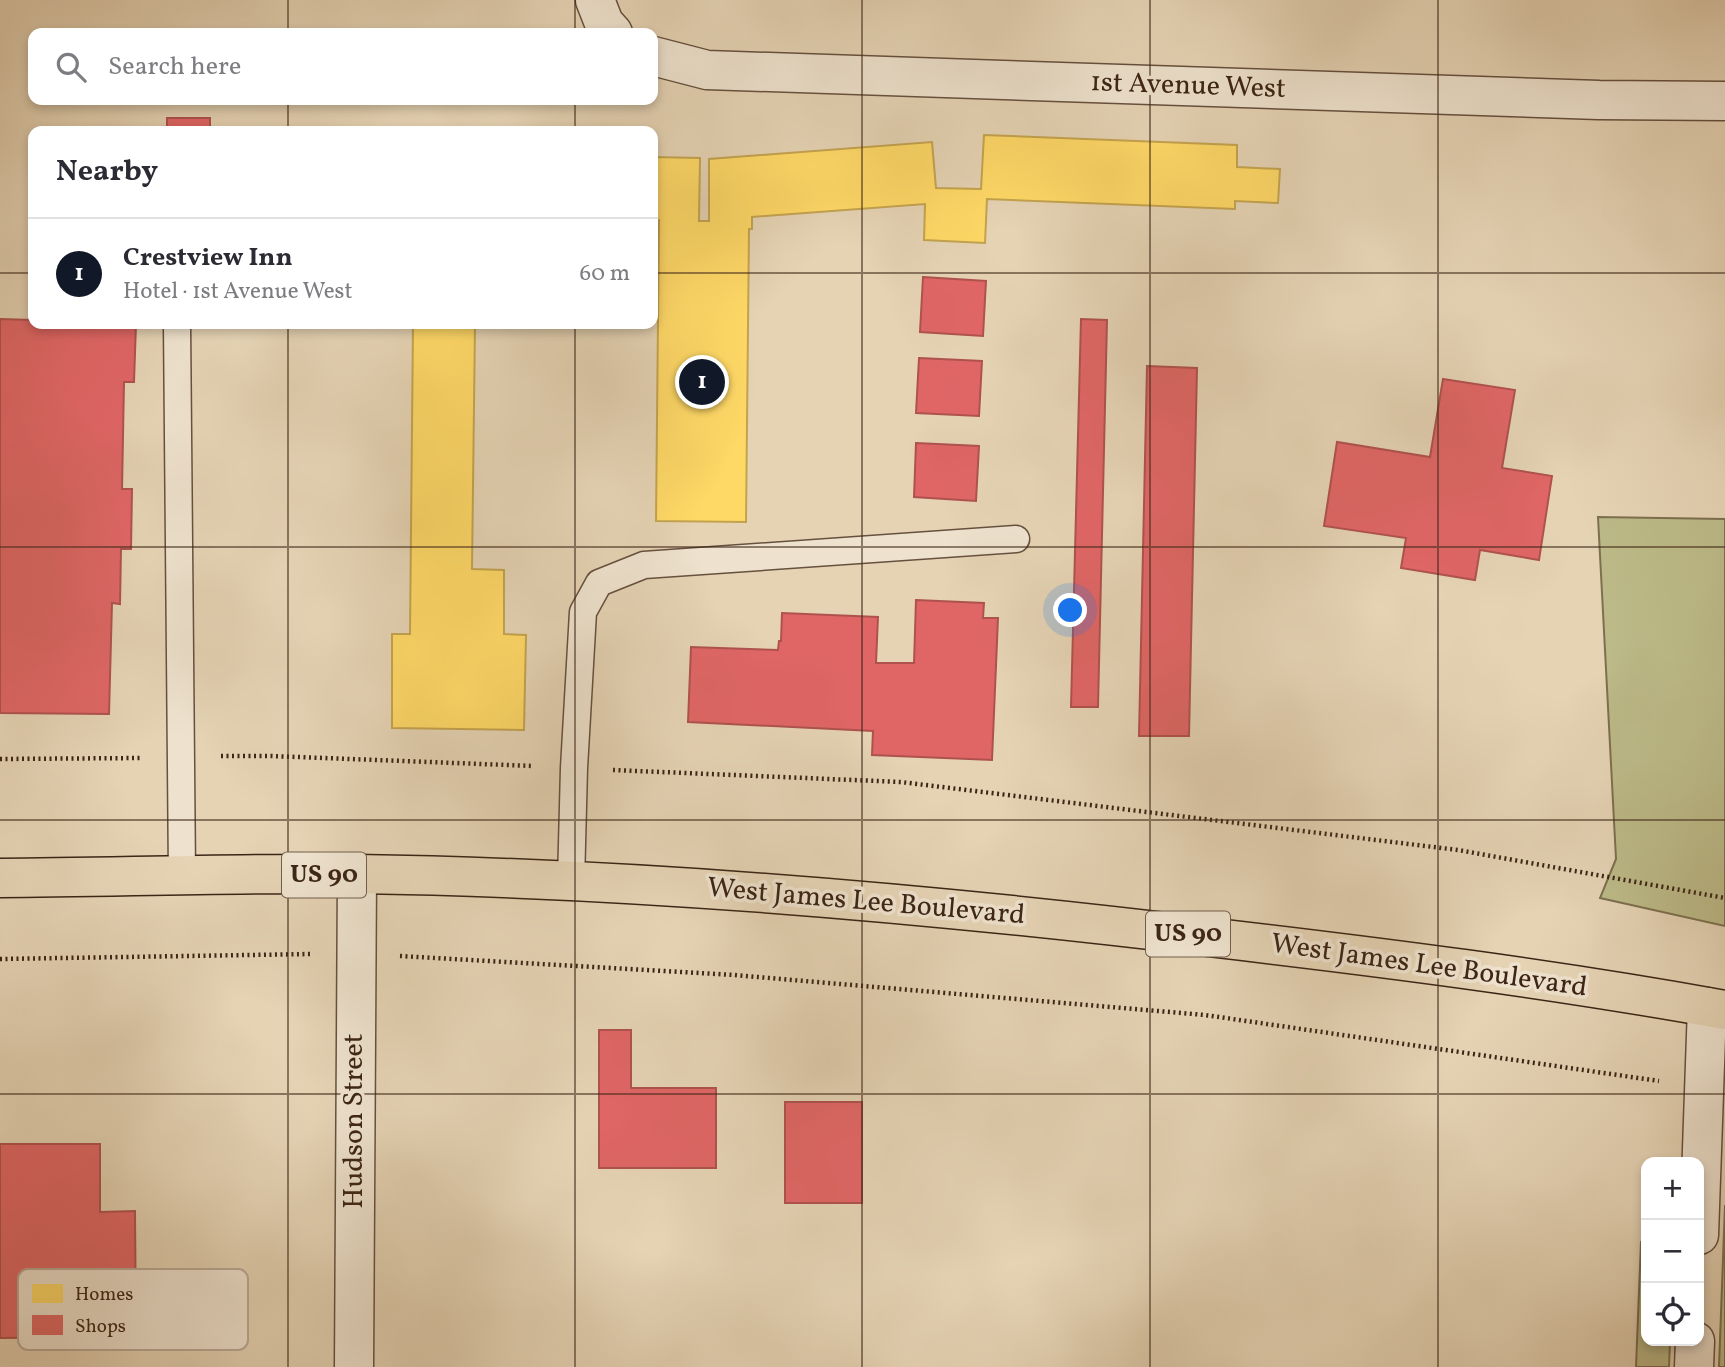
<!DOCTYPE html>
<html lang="en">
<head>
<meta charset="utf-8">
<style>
  body { margin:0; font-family:Vollkorn,serif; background:#f7f7f7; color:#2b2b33 }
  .controls { position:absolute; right:21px; bottom:21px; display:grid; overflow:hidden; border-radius:14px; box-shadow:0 4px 10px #0003 }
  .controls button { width:63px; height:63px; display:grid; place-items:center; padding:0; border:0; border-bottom:2px solid #e1e1e2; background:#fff; color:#2b2b33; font:35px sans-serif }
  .you { position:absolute; left:1071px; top:611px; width:24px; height:24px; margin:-18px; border:5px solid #fff; border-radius:50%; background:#1a73e8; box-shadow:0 0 0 10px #1a73e833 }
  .badge { display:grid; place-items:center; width:46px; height:46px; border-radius:50%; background:#111827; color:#fff; font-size:23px; font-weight:700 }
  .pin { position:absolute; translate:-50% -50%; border:4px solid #fff; box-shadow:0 2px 7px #0006 }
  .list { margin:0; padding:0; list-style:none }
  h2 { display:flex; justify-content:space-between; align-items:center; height:91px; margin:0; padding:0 28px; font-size:30px }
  h2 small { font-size:23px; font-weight:400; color:#7c7c81 }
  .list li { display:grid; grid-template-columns:46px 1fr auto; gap:21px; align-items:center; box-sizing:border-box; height:112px; padding:0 28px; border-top:2px solid #e1e1e2 }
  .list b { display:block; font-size:26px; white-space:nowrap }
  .list p { margin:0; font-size:23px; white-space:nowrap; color:#7c7c81 }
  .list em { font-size:23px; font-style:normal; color:#7c7c81 }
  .icon { flex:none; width:38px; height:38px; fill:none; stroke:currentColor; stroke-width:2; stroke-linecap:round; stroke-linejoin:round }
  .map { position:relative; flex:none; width:1725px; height:1367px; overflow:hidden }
  .search { position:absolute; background:#fff; box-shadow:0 4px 10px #0003; left:28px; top:28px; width:630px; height:77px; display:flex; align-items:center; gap:18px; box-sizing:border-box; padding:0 24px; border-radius:14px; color:#7c7c81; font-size:26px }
  .panel { position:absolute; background:#fff; box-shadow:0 4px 10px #0003; left:28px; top:126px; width:630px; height:203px; border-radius:14px }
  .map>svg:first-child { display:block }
  .green { fill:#bcba88; stroke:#7c704f; stroke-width:2 }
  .homes { fill:#ffd966; stroke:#c4a34e; stroke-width:2 }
  .shops { fill:#e06666; stroke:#af524e; stroke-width:2 }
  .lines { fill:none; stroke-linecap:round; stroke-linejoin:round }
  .lane-casing { stroke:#66503e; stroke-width:29 }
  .street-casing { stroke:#66503e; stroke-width:41 }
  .primary-casing { stroke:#3c2516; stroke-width:41 }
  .path { stroke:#3c2516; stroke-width:4.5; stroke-dasharray:2 3.5; stroke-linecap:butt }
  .lane { stroke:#eee2ce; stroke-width:26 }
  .street { stroke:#eee2ce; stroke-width:38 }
  .primary { stroke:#e5d3b4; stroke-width:38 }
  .grid { fill:none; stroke:#3c2516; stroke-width:2; stroke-opacity:0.55 }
  .labels { text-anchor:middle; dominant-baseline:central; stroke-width:7; stroke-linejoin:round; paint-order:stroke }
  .shield { fill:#eee2ce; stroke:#715e4d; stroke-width:2 }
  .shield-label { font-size:26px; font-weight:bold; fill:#3c2516 }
  .street-label { font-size:28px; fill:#3c2516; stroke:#eee2ce }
  .key { fill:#eee2ce; stroke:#b9a997; stroke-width:2 }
  .key-label { font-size:19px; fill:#3c2516 }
</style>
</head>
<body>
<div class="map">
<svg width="1725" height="1367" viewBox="0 0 1725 1367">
  <rect width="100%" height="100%" fill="#e5d3b4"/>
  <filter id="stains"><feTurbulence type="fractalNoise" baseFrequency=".00286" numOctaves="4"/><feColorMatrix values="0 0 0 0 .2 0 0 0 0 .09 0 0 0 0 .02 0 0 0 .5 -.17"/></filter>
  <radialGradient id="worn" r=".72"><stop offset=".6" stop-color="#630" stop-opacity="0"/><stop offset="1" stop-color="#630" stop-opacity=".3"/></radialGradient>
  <g class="green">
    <path d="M1598,517l127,2v407l-125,-28 16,-39z"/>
    <path d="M1725,1205v162h-6z"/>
    <path d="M1646,1240v101h24l-1,26h-33l5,-125z"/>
  </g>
  <g class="homes">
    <path d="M984,135l253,10v22l43,2 -2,34 -43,-2v8l-248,-10 -2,44 -61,-3 1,-36 -173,13v12h-3l-3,293 -90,-1 3,-301h-6v-63l47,1 -1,63h10v-62l223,-17 4,46 45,1z"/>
    <path d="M413,324h62l-3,245 32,1v64l22,1 -2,95 -132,-2v-94h18z"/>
  </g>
  <g class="shops">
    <rect x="167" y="118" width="43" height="13"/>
    <path d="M923,277l63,4 -3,55 -63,-4z"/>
    <path d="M0,319l33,1v4h103l-2,58h-10l-2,107h10l-1,60h-10l-1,55 -8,-1 -3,111 -109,-1z"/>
    <path d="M1081,319l26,1 -9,387h-27z"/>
    <path d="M919,358l63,3 -3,55 -63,-3z"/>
    <path d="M1147,366l50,2 -8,368h-50z"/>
    <path d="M1443,379l72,11 -13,78 50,8 -13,84 -59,-10 -5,30 -74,-12 5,-30 -82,-12 13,-84 93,15z"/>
    <path d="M916,443l63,3 -3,55 -62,-4z"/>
    <path d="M916,600l68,3 -1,15h15l-6,142 -120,-5 1,-24 -185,-9 3,-75 87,3 1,-9h2l1,-28 96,4 -2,46h38z"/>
    <path d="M599,1030h32v58h85v80h-117z"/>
    <rect x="785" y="1102" width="77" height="101"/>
    <path d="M0,1144h100v68l35,-1 1,126 -136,1z"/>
  </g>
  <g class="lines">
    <defs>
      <g id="lane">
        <path d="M177,324l5,552"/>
        <path d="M571,882l3,-114 9,-156 16,-29 45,-18 372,-26"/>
      </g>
      <g id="street">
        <path d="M595,0l9,23 9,10"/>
        <path d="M653,56l54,14 892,30 126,1"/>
        <path d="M1699,1235l8,-228"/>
        <path d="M354,1367l3,-493"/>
        <path d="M1694,1367l1,-26"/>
      </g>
      <path id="primary" d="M0,878c119,-1 238,-5 357,-4 284,4 569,29 851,63 172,20 346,42 517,73"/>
    </defs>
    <use href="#lane" class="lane-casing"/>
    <use href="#street" class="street-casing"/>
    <use href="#primary" class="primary-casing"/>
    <g class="path">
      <path d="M221,756h50l263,10"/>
      <path d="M0,759l143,-1"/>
      <path d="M613,770l288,12 557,68 267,48"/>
      <path d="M400,956l334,19 471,40 454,66"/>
      <path d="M0,959l311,-5"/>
    </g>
    <use href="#lane" class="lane"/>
    <use href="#street" class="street"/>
    <use href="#primary" class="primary"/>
  </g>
  <path class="grid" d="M288,0v33M575,0v33M862,0v1367M1150,0v1367M1438,0v1367M288,100v31M575,100v31M0,273h33M653,273h1072M288,324v1043M575,324v1043M0,547h1725M0,820h1725M0,1094h1725"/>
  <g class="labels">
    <g class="shield">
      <rect x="282" y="852.5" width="84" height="45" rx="5"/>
      <rect x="1146" y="911.5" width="84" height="45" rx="5"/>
    </g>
    <g class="shield-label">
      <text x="324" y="875">US 90</text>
      <text x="1188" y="934">US 90</text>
    </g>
    <g class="street-label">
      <text transform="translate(1188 86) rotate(2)">1st Avenue West</text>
      <text transform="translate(866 902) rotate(5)">West James Lee Boulevard</text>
      <text transform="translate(1429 966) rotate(8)">West James Lee Boulevard</text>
      <text transform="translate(354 1121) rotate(-90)">Hudson Street</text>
    </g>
  </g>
  <rect x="18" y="1269" width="230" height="81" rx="10" class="key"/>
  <rect x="32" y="1284" width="31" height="19" fill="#ffd966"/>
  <rect x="32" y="1315" width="31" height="20" fill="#e06666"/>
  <g class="key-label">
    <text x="75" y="1300">Homes</text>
    <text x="75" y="1332">Shops</text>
  </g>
  <rect width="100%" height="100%" filter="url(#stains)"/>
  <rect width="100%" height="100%" fill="url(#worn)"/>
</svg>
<div class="controls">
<button>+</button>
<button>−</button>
<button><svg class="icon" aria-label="locate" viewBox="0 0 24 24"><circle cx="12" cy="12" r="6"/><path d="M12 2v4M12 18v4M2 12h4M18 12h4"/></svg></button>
</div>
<div class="you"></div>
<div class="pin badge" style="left:702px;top:382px">1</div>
<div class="search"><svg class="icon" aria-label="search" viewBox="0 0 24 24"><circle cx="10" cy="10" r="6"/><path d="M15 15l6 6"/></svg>Search here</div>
<section class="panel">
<h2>Nearby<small></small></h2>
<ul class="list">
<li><span class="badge">1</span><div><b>Crestview Inn</b><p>Hotel · 1st Avenue West</p></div><em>60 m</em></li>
</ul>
</section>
</div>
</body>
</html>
